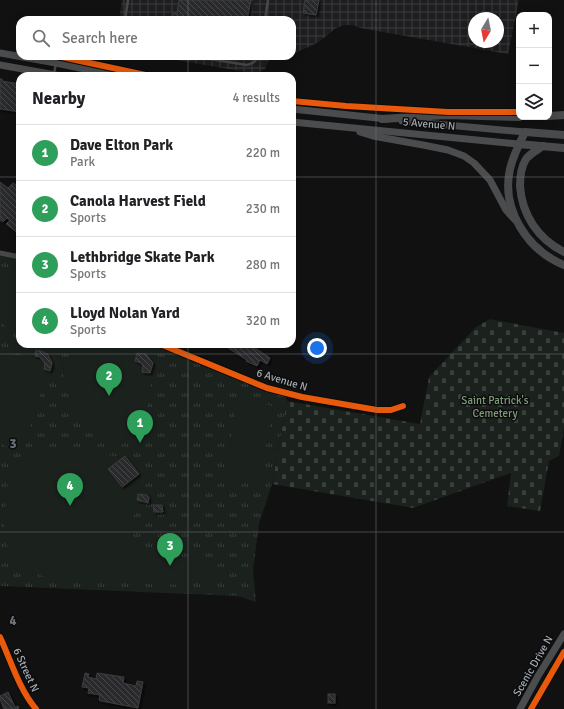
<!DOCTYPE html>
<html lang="en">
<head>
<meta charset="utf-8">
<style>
  body { margin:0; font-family:Signika,sans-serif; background:#f6f6f6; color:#202124 }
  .controls { position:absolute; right:12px; top:12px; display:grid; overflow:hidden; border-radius:8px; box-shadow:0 2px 10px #0003 }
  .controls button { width:36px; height:36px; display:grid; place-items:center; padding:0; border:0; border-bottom:1px solid #e0e0e0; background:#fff; color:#202124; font:20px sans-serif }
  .compass { position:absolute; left:468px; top:12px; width:36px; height:36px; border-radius:50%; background:#fff; box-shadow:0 2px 10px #0003; rotate:190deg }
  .you { position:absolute; left:317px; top:348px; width:14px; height:14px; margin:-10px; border:3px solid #fff; border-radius:50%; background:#1a73e8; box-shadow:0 0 0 6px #1a73e833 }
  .badge { display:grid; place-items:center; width:26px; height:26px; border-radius:50%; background:#0b8043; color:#fff; font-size:13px; font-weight:700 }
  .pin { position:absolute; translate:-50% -33px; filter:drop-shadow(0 1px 2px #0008) }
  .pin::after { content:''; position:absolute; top:21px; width:14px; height:12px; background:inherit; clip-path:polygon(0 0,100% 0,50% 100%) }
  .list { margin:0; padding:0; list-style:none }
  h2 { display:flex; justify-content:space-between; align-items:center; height:52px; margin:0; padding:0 16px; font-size:17px }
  h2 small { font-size:13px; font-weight:400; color:#757577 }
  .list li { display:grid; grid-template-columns:26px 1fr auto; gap:12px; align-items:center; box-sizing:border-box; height:56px; padding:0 16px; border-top:1px solid #e0e0e0 }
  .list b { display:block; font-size:15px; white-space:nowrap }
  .list p { margin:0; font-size:13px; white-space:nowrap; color:#757577 }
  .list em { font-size:13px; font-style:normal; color:#757577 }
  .icon { flex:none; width:22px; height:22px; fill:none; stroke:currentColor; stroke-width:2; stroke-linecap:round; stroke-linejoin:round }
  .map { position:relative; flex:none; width:564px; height:709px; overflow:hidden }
  .search { position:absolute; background:#fff; box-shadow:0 2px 10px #0003; left:16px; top:16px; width:280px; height:44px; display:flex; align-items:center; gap:10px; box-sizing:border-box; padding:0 14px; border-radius:12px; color:#757577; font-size:15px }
  .panel { position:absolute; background:#fff; box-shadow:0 2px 10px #0003; left:16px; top:72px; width:280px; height:276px; border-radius:12px }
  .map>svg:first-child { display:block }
  .industrial { fill:url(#industrial-grid); fill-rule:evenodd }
  .cemetery { fill:url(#cemetery-stones) }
  .park { fill:url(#park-tufts) }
  .garden { fill:#1b211c }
  .building { fill:url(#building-back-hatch); stroke:#3a3c3e; filter:url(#shadow) }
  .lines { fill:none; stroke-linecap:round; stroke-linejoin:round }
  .lane { stroke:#46484a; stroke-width:2.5 }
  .street { stroke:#46484a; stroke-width:5 }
  .secondary { stroke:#4a4c4e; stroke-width:7 }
  .primary { stroke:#484a4c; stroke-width:8 }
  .cycleway-casing { stroke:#0c0c0d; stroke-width:8 }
  .cycleway { stroke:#e8590c; stroke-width:6 }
  .grid { fill:none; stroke:#70747a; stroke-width:1; stroke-opacity:0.55 }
  .labels { text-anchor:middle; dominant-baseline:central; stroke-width:3; stroke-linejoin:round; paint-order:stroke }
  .street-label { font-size:11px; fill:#a3aab2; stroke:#0c0c0d }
  .park-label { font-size:11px; fill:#7e9c7a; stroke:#0c0c0d }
  .grid-label { font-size:13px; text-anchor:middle; font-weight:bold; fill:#70747a; stroke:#0c0c0d; stroke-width:3; stroke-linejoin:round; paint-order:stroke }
</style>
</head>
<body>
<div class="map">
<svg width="564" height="709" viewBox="0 0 564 709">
  <defs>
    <pattern id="industrial-grid" width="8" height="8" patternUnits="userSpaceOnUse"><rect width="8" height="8" fill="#1e1e20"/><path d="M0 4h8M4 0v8" fill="none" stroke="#3c3c3e"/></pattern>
    <pattern id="cemetery-stones" width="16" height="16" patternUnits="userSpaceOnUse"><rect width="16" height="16" fill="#1b211c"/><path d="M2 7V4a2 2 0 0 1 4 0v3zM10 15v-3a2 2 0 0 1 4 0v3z" fill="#393f3b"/></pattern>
    <pattern id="park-tufts" width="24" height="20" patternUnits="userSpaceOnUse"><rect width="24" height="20" fill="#1b211c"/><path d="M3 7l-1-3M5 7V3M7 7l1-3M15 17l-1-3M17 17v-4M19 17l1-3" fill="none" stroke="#393f3b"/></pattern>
    <pattern id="building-back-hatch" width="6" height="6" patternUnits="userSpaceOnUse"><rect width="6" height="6" fill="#2c2c2d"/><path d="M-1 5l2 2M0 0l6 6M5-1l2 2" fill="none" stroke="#474849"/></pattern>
    <filter id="shadow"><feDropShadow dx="2" dy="2" stdDeviation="1" flood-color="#0009"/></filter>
  </defs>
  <rect width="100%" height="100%" fill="#111112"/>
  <g class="industrial">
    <path d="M122,0h397l-11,54 -148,-26 -7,-3h-8l-9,3 -16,13 -9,5 -19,8v-34h-173zM474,18h24v24h-24z"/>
    <path d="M153,56h119h-2l-5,13 -6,3 -7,1z"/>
  </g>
  <path class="cemetery" d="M490,319l74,14v95l-5,28 -10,5 -9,50 -33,-5 4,-33 -98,35 -141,-24 15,-83 133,23 9,-47 47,-50z"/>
  <path class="park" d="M0,253l20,4v87h140l125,49 2,8 -15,83 -13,40 -6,46 3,32 -18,-6 -238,-10z"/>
  <g class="garden">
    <path d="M0,273l20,1v57l-13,-3 -7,-6z"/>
    <path d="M78,344l71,12 2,-1 5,7 -1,12h-2l-11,61 -24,7c-28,-10 -42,-25 -51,-53 -3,-7 -5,-18 -3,-25 2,-6 10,-14 14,-20z"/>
    <path d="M40,352l9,2 7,11 -1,7 -7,-2 -25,81 -18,-5 -5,-3v-89l39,3z"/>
    <path d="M238,399l35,7 -13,75 -35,-5z"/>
    <path d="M40,447l81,10 3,3 4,-3 16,18 -11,11 5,5 -9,56 17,6 19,2 49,9 2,10c-20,16 -56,9 -81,9l-6,-1 -4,-9 -2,6 -76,-1 -27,-12 -12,-16 -4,-29 4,-40 9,-17z"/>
  </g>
  <g class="building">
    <path d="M179,0h72l-4,20h-86l1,-3 10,2 1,-6h4z"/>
    <path d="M305,0h14l-3,15 -13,-2z"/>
    <path d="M0,79h2v2l18,3v28l-20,-3z"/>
    <path d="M20,180v53l-1,1 -13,-10 4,-4 -3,-2 -4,4 -3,-2v-38l8,6 5,-5 3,2z"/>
    <path d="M231,344h9l7,4 2,-4 21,14 -3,6 -7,-4 -3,6 -11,-5 1,-1 -19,-12z"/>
    <path d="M36,350l8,2 1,2 2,-1 5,10 -2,8 -6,-2 1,-5 -5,-7 -5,-1z"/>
    <path d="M137,353l9,1 7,9 -3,10 -8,-1 1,-6 -2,-3 -6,-2z"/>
    <path d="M137,415l7,1 -2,8 -7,-2z"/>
    <path d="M125,456l14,18 -17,13 -14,-18z"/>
    <path d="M138,494l9,1v2h2l-1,6 -11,-3z"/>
    <path d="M153,505h9l1,7h-9z"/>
    <path d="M85,673l4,1 -1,3 8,2 1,-6 27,4 -1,6 13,3 1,-5 6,1 -5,26 -37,-7 -2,-1 1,-5 -12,-2 1,-5 -7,-1z"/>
    <path d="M8,692l7,15 3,-1 1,2 -3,1h-12l-4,-10v-3z"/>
    <rect x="328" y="694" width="7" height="9"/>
  </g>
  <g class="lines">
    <g class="lane">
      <path d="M125,20l3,-20"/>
      <path d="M265,20l3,-20"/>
      <path d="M191,56l56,9c6,-2 9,-3 11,-9"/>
      <path d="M54,74l2,-11"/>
    </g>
    <g class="street">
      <path d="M0,253l20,4"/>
      <path d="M160,344l107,44 35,9 75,13h14l12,-4"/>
      <path d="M0,637c11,24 19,52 36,72"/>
    </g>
    <g class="secondary">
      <path d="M0,53l56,10 62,13"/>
      <path d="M0,65l61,11"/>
      <path d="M292,109l95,10"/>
      <path d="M402,121l123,11"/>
      <path d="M292,122l226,22"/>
      <path d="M360,132l13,4 50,9 25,5 16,6 10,7 16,17 16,30 9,10"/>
      <path d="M520,709l18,-33 26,-42"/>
    </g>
    <g class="primary">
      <path d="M549,116l15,-1"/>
      <path d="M382,119l64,-4 73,2"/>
      <path d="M564,135l-39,-3c-6,12 -12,24 -15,37 -9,40 17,81 54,96"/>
      <path d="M518,144l46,4"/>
      <path d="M543,146c-6,4 -12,7 -17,13 -5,8 -6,18 -6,27 2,29 18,53 44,66"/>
    </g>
    <defs>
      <g id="cycleway">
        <path d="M57,56l93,20"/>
        <path d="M292,101l54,5 102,6h71"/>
        <path d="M160,344l107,44 35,9 75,13h14l12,-4"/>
        <path d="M0,637c11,24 19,52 36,72"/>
        <path d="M531,709l33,-57"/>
      </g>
    </defs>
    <use href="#cycleway" class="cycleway-casing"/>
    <use href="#cycleway" class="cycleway"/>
  </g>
  <path class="grid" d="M188,0v20M376,0v709M188,56v20M0,177h20M292,177h272M188,344v365M0,354h564M0,532h564"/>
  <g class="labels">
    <g class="street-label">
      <text transform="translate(429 124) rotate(5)">5 Avenue N</text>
      <text transform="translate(282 380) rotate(17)">6 Avenue N</text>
      <text transform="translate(533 666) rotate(-60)">Scenic Drive N</text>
      <text transform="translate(26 670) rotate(65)">6 Street N</text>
    </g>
    <g class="park-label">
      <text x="495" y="400">Saint Patrick's<tspan x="495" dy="13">Cemetery</tspan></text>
    </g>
  </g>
  <g class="grid-label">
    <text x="13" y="448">3</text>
    <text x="13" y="625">4</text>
  </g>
</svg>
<div class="controls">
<button>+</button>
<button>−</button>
<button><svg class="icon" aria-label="layers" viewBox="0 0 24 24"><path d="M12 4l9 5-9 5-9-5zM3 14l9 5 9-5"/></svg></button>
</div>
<svg class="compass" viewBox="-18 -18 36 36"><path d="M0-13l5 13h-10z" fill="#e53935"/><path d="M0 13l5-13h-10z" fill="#757577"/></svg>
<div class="you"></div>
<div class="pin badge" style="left:140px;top:443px;background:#2e9e5b">1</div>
<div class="pin badge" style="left:109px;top:396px;background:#2e9e5b">2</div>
<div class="pin badge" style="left:170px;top:566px;background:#2e9e5b">3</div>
<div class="pin badge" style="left:70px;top:506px;background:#2e9e5b">4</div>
<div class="search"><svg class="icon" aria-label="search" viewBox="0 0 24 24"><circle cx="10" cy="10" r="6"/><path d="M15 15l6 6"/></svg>Search here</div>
<section class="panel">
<h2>Nearby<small>4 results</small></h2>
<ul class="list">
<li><span class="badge" style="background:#2e9e5b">1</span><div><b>Dave Elton Park</b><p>Park</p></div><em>220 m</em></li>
<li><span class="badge" style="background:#2e9e5b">2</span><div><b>Canola Harvest Field</b><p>Sports</p></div><em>230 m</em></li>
<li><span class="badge" style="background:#2e9e5b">3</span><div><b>Lethbridge Skate Park</b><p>Sports</p></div><em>280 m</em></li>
<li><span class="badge" style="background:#2e9e5b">4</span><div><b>Lloyd Nolan Yard</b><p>Sports</p></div><em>320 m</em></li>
</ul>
</section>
</div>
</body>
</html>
